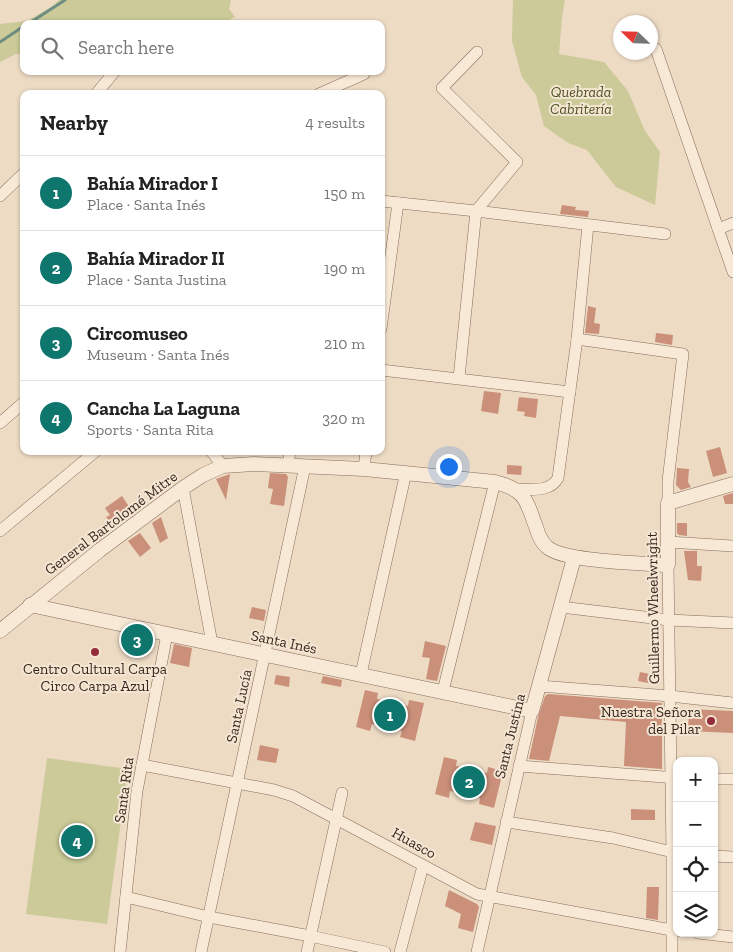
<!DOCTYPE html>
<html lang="en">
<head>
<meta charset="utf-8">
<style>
  body { margin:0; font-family:"Zilla Slab",serif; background:#f6f6f6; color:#222 }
  .controls { position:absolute; right:15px; bottom:15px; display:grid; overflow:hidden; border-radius:10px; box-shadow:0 1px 4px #0004 }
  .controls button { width:45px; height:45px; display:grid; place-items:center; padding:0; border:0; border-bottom:1px solid #e0e0e0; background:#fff; color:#222; font:25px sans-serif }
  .compass { position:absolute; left:613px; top:15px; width:45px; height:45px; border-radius:50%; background:#fff; box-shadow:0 1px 4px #0004; rotate:293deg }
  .you { position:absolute; left:448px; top:466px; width:18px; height:18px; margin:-12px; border:4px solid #fff; border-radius:50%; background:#1a73e8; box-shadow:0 0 0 8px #1a73e833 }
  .badge { display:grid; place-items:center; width:32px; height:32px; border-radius:50%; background:#0f766e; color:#fff; font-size:16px; font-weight:700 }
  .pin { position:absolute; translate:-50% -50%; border:2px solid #fff; box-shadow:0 1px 5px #0006 }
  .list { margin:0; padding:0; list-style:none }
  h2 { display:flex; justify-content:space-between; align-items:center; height:65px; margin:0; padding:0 20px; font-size:21px }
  h2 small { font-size:16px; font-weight:400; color:#767676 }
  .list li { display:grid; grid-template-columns:32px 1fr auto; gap:15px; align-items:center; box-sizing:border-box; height:75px; padding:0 20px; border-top:1px solid #e0e0e0 }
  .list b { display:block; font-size:19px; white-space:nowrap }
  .list p { margin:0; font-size:16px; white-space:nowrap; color:#767676 }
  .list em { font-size:16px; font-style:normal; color:#767676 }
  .icon { flex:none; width:28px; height:28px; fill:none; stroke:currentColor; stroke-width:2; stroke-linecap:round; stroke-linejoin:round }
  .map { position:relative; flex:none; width:733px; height:952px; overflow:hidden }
  .search { position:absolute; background:#fff; box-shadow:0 1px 4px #0004; left:20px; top:20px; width:365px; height:55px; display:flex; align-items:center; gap:12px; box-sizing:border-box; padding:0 18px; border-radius:10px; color:#767676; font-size:19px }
  .panel { position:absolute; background:#fff; box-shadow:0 1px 4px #0004; left:20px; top:90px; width:365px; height:365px; border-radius:10px }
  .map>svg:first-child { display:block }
  .green { fill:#cbca98 }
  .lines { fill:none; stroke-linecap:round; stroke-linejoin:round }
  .stream { stroke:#6d8e81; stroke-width:3 }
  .building { fill:#cb907a }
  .minor-casing { stroke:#876c5b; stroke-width:12 }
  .tertiary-casing { stroke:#876c5b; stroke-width:15 }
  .minor { stroke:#f8e9d7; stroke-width:11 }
  .tertiary { stroke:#f8e9d7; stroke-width:14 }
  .poi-dot { fill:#952c3c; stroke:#f5e6d3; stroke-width:2 }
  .labels { text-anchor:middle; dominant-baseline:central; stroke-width:4; stroke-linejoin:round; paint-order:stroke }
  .park-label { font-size:15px; font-style:italic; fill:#4f5425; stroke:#f5e6d3 }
  .street-label { font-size:15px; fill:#38271e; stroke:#f5e6d3 }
  .poi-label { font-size:15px; fill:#38271e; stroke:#f5e6d3 }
</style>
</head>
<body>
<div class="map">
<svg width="733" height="952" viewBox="0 0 733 952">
  <rect width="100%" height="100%" fill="#eddbc4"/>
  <g class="green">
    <path d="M59,0h172l-2,9 6,8 -15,7h-196v30h-8l-16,8v-38l27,-3 26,-15z"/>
    <path d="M513,0h52l-3,17 -3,37 45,8 24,29 17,40 15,21 -5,53 -39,-18 -29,-37 -19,-7 -24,-17 -8,-31 -14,-18 -10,-36z"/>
    <path d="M47,758l81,11 -21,155 -81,-10z"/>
  </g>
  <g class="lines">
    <g class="stream">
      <path d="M28,24l37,-24"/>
      <path d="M0,42l24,-16"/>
    </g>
  </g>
  <g class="building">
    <path d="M562,205l14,2 -1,3 14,1 -1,6 -28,-3z"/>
    <path d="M588,306l8,2 -2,15 6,1 -1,10 -14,-1z"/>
    <path d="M656,333l17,2 -1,10 -17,-3z"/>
    <path d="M484,391l17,2 -3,21 -17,-3z"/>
    <path d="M519,397l19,2 -2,19 -12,-2 1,-4 -8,-1z"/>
    <path d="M720,447l7,26 -14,4 -7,-26z"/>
    <path d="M507,465l15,1 -1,9 -14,-1z"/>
    <path d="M677,468l12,1 -1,13 3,5 -10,3 -5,-5z"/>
    <path d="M270,473l16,1 2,3 -4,29 -14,-2 3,-15 -5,-1z"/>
    <path d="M230,474l-4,26 -10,-21z"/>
    <path d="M733,493v11h-8l-2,-8z"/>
    <path d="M122,496l12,18 -16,10 -1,-2 -5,4 -6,-9 4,-2 -5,-7z"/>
    <path d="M161,517l7,21 -8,5 -8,-20z"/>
    <path d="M677,523h10v13l-8,-1 -2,-2z"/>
    <path d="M140,533l11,15 -11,9 -12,-16z"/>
    <path d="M684,551h13v15h5l-1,15 -13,-1z"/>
    <path d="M252,607l14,3 -2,11 -15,-3z"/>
    <path d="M425,641l21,5 -9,35 -11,-2 4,-21 -8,-1z"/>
    <path d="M174,644l18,4 -3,19 -19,-4z"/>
    <path d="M640,672l19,4 -1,9 -20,-4z"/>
    <path d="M276,675l14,2 -1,10 -15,-3z"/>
    <path d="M323,676l19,4 -1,7 -20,-4z"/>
    <path d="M365,690l13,3 -1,6 31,7 1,-6 15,3 -9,38 -15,-4 2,-6 -12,-2 -18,-5 -2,7 -14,-4z"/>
    <path d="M548,694l114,9v66l-38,-3 2,-44 -66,-6 -11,45 -20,-2 9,-42 7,-21z"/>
    <path d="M689,709l44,2v22l-45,-2z"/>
    <path d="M260,745l19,4 -3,14 -19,-3z"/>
    <path d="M444,757l13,3 -1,6 31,7 1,-6 15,4 -9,37 -15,-4 1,-6 -30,-7 -1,7 -14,-4z"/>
    <path d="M631,809l24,1v10h-24z"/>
    <path d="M475,822l21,4 -4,19 -22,-5z"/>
    <path d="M647,887h12l-1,33 -12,-2z"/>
    <path d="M449,890l28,14 2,3 -6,25 -15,-4 3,-14 -16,-8z"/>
  </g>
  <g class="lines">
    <defs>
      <g id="minor">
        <path d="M656,49l77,223"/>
        <path d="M96,94l19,-23"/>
        <path d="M319,94l45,-20"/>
        <path d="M0,196l24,-23"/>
        <path d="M381,201l95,10 189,23"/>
        <path d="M718,229l15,-6"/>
        <path d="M381,329l17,-126"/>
        <path d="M577,339l106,15 -15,127v22"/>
        <path d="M381,370l189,22"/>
        <path d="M459,378l17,-167 41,-49 -75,-74 35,-36"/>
        <path d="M0,423l24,-21"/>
        <path d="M211,451l12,15"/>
        <path d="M288,465l2,-14"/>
        <path d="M364,469l2,-18"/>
        <path d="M183,488l29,155"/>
        <path d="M515,489c15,0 35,4 43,-11l19,-139 11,-114"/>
        <path d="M0,531l96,-80"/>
        <path d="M668,542l65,4"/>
        <path d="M668,565l4,288v99"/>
        <path d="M561,607l108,13 64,3"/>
        <path d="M361,674l45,-202"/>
        <path d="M539,686l131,10 63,7"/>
        <path d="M443,691l52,-209"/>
        <path d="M142,765l132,25 19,6 184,98 200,37"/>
        <path d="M519,766l158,12"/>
        <path d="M714,779h19"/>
        <path d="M506,822l107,16 64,15"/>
        <path d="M714,856l19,1"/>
        <path d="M126,897l83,20 101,19 75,16"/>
        <path d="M698,933l35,4"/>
        <path d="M120,952l17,-161 30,-157"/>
        <path d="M201,952l104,-486"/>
        <path d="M307,952l35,-159"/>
        <path d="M400,952l23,-86"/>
        <path d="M477,952l55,-241"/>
      </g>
      <g id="tertiary">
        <path d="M30,605l502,106 42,-153"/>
        <path d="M0,631l100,-81 83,-62 20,-13 20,-9 31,-2 110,5 131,13c31,8 31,18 41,45 2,7 5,15 11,20 16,15 97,16 121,18v-62l65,-19"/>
      </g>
    </defs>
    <use href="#minor" class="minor-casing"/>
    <use href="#tertiary" class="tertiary-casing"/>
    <use href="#minor" class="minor"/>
    <use href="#tertiary" class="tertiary"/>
  </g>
  <g class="poi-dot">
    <circle cx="95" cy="652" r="5"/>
    <circle cx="711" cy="721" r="5"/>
  </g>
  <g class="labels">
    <g class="park-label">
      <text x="581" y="92">Quebrada<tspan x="581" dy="17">Cabritería</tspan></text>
    </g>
    <g class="street-label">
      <text transform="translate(111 523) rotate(-37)">General Bartolomé Mitre</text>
      <text transform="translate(653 608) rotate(-91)">Guillermo Wheelwright</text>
      <text transform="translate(284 642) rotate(12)">Santa Inés</text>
      <text transform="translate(239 706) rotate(-78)">Santa Lucía</text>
      <text transform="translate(510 736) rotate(-76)">Santa Justina</text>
      <text transform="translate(124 790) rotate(-82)">Santa Rita</text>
      <text transform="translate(414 843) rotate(29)">Huasco</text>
    </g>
    <g class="poi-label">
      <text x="95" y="669">Centro Cultural Carpa<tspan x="95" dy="17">Circo Carpa Azul</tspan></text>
      <text x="701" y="712" text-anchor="end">Nuestra Señora<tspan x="701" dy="17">del Pilar</tspan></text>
    </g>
  </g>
</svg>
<div class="controls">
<button>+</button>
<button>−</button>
<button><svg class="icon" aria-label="locate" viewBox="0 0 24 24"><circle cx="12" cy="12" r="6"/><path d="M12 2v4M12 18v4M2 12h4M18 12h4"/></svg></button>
<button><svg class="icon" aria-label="layers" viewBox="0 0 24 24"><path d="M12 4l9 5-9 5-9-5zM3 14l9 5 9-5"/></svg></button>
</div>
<svg class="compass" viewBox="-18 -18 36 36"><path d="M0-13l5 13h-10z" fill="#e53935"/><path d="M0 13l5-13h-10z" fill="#767676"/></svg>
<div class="you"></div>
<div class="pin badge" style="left:390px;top:715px">1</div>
<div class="pin badge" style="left:469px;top:782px">2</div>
<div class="pin badge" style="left:137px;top:640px">3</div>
<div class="pin badge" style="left:77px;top:841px">4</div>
<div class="search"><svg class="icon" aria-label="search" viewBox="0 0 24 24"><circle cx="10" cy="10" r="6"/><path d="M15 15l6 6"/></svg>Search here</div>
<section class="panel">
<h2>Nearby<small>4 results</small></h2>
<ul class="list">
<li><span class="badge">1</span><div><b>Bahía Mirador I</b><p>Place · Santa Inés</p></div><em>150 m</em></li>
<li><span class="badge">2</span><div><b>Bahía Mirador II</b><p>Place · Santa Justina</p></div><em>190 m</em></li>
<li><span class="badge">3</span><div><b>Circomuseo</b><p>Museum · Santa Inés</p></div><em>210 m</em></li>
<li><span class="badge">4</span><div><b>Cancha La Laguna</b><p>Sports · Santa Rita</p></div><em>320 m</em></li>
</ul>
</section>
</div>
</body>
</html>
